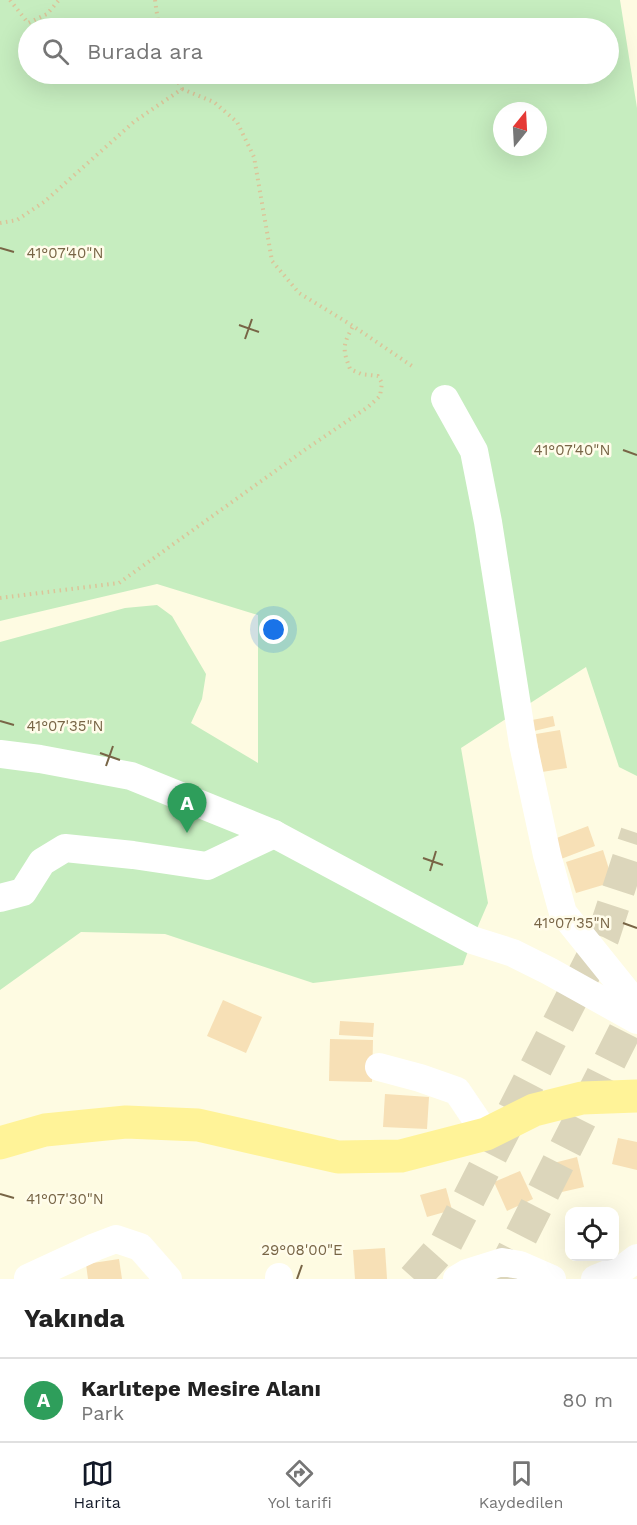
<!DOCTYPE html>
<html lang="tr">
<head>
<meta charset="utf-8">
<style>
  body { margin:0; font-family:"Work Sans",sans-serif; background:#f6f6f6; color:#222 }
  .controls { position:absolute; right:18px; bottom:18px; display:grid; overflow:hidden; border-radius:12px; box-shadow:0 6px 24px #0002 }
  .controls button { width:54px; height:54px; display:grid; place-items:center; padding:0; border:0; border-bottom:2px solid #e0e0e0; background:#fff; color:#222; font:30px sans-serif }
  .compass { position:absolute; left:493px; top:102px; width:54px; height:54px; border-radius:50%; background:#fff; box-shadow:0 6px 24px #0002; rotate:18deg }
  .you { position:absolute; left:274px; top:630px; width:21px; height:21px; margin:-15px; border:4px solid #fff; border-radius:50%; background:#1a73e8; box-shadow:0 0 0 9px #1a73e833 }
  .badge { display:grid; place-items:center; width:39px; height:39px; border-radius:50%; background:#111827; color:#fff; font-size:20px; font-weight:700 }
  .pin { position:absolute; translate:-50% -50px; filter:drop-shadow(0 2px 3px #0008) }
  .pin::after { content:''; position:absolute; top:32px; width:21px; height:18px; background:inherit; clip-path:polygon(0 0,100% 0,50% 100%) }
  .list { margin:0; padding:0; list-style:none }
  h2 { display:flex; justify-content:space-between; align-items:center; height:78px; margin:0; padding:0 24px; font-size:26px }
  h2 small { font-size:20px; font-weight:400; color:#767676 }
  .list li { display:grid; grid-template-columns:39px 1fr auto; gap:18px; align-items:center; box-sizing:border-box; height:84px; padding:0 24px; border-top:2px solid #e0e0e0 }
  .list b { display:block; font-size:22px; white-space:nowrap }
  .list p { margin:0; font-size:20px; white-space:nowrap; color:#767676 }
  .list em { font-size:20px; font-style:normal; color:#767676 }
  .icon { flex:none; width:33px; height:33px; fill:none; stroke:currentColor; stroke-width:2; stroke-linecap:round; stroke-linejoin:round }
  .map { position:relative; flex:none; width:637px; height:1279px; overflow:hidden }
  .search { position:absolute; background:#fff; box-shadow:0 6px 24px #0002; left:18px; right:18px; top:18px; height:66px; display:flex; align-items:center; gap:15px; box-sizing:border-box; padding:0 21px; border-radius:33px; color:#767676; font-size:22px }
  .sheet { height:162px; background:#fff }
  nav { display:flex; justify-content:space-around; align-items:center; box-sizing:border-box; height:84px; border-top:2px solid #e0e0e0; background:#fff; font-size:16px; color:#767676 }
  nav a { display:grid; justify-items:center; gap:3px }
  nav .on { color:#111827 }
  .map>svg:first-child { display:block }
  .green { fill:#c6edbf; fill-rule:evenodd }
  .building { fill:#f7e0b6 }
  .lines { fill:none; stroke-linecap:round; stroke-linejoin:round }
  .highway-tunnel { stroke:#dcd6bb; stroke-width:33; stroke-dasharray:33 16; stroke-linecap:butt }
  .path { stroke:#dbc499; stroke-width:4; stroke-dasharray:1.5 4.5; stroke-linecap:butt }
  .minor { stroke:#fff; stroke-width:28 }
  .major { stroke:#fff398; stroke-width:33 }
  .ticks { fill:none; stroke:#786546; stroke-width:2 }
  .ticks-label { font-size:15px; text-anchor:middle; fill:#786546; stroke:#fffcea; stroke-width:5; stroke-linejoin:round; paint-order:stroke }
</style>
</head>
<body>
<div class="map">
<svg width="637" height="1279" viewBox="0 0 637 1279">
  <rect width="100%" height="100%" fill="#fefbe2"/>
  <path class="green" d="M0,0h620l17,108v668l-18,-9 -33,-100 -125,81 27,155 -16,37 -9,25 -150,18 -148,-49 -84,-2 -81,58v-348l125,-34 32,-3 15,11 34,58 -4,25 -11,24 67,40v-148l-101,-31 -157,37zM28,28h580v46h-580zM502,111h36v36h-36z"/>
  <g class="building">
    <path d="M553,716l2,10 -21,5 -2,-11z"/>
    <path d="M560,730l7,38 -25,4 -6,-38z"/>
    <path d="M588,826l7,20 -34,13 -7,-20z"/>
    <path d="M603,850l10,32 -37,11 -10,-31z"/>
    <path d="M223,1000l39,17 -16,36 -39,-17z"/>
    <path d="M340,1021l34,2 -1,14 -34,-2z"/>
    <path d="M330,1039l43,1 -1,42 -43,-1z"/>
    <path d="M385,1094l44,3 -2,32 -44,-2z"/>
    <path d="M618,1138l19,4v28l-25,-6z"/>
    <path d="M577,1157l7,30 -31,7 -7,-29z"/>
    <path d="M520,1171l13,28 -26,12 -13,-29z"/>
    <path d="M446,1188l6,22 -25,7 -7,-22z"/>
    <path d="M385,1248l2,31h-32l-2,-29z"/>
    <path d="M119,1259l3,20h-34l-2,-15z"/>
  </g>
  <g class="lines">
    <g class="highway-tunnel">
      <path d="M414,1279l32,-36 157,-306 34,-104"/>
      <path d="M498,1279l4,-5 135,-267"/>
    </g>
    <g class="path">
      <path d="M10,0l18,23 19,-9 12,-14"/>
      <path d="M155,0l4,28"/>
      <path d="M182,89l32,13 23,20 17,35 18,104 27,32 54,33 59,40"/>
      <path d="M0,223l17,-3 27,-18 91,-81 47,-32 -8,-15"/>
      <path d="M0,598l119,-15 187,-134 62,-42 12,-11 2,-13 -4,-7 -17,-2 -11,-5c-8,-21 -7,-24 3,-43"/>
    </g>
    <g class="minor">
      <path d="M445,399l29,52 14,71 35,222 24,111 16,58 74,92"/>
      <path d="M0,754l40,5 91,17 143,58 198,106 41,13 36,18 88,49"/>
      <path d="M0,898l23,-6 19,-30 23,-14 68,7 74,11 67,-32"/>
      <path d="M379,1067l41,11 37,13 29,43"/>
      <path d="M279,1277v2"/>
      <path d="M28,1278l67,-31 21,-8 24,8 28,32"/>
      <path d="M457,1279l10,-6 35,-11 18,3 32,14"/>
      <path d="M595,1279l30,-12 12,-9"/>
    </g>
    <path class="major" d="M0,1143l45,-13 81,-8 72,3 140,32 63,-1 85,-22 48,-24 48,-12 55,-2"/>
  </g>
  <path class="ticks" d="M0,248l14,4M239,325l20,7M245,339l7,-20M623,450l14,5M0,721l14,4M100,753l20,7M106,766l7,-20M423,858l20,7M430,871l6,-20M623,923l14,5M0,1194l14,4M297,1279l5,-14"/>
  <g class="ticks-label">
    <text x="65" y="258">41°07'40"N</text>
    <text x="572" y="455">41°07'40"N</text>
    <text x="65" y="731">41°07'35"N</text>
    <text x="572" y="928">41°07'35"N</text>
    <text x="65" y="1204">41°07'30"N</text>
    <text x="302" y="1255">29°08'00"E</text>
  </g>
</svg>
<div class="controls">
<button><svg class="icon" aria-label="locate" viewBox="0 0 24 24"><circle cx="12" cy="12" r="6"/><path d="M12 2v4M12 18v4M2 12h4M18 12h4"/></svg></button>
</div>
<svg class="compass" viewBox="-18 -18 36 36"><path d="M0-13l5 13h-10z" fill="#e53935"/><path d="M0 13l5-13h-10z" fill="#767676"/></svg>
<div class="you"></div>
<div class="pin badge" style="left:187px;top:833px;background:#2e9e5b">A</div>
<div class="search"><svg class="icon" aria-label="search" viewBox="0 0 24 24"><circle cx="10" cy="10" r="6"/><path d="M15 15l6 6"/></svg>Burada ara</div>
</div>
<section class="sheet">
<h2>Yakında<small></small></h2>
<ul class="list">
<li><span class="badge" style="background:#2e9e5b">A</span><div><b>Karlıtepe Mesire Alanı</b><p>Park</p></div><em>80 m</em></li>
</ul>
</section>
<nav>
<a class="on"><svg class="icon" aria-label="map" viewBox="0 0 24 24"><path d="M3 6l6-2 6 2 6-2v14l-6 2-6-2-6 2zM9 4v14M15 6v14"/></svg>Harita</a>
<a><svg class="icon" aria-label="directions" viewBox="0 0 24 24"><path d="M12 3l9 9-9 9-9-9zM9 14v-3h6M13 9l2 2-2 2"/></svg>Yol tarifi</a>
<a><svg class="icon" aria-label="saved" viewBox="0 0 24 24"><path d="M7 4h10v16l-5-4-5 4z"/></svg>Kaydedilen</a>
</nav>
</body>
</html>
